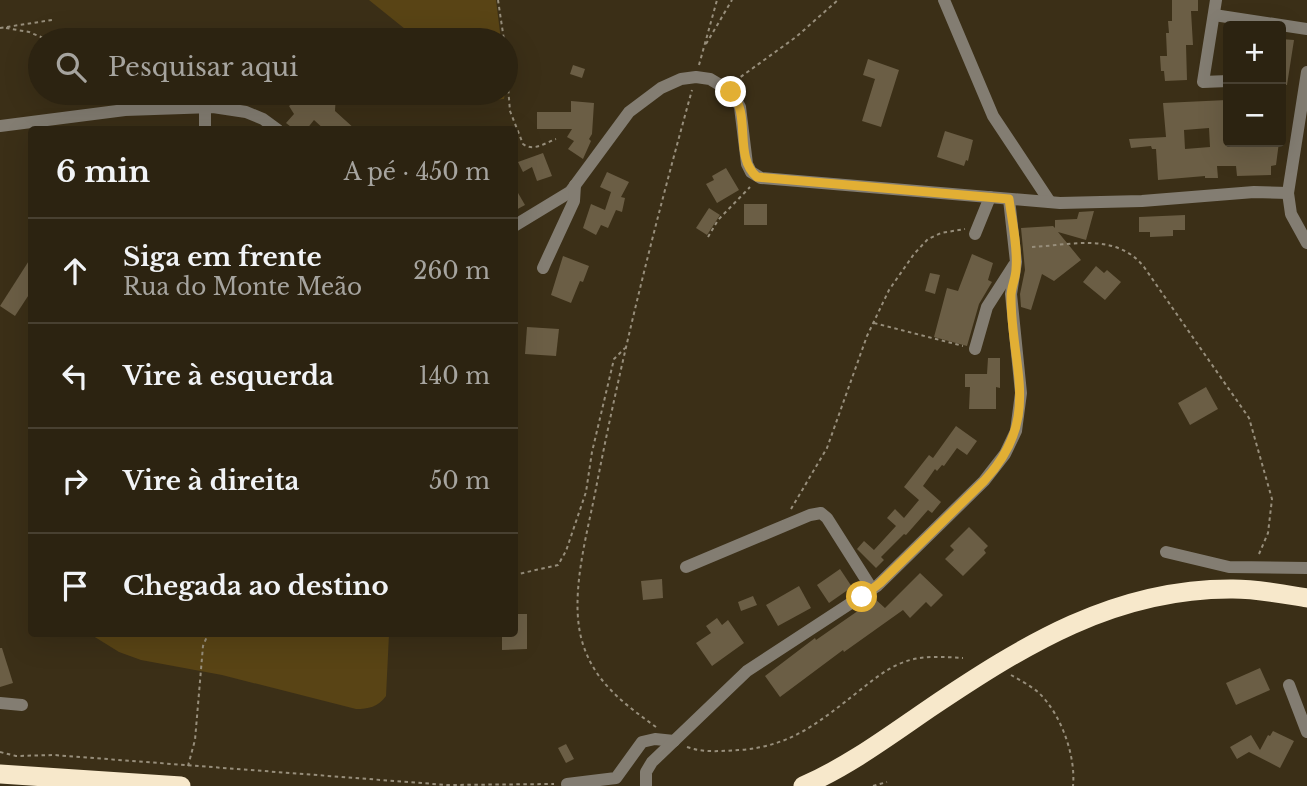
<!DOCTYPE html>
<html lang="pt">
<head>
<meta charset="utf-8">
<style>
  body { margin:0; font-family:"Libre Baskerville",serif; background:#342b1a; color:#f1f3f6 }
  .controls { position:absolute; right:21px; top:21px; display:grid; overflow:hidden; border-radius:7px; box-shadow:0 7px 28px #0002 }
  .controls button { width:63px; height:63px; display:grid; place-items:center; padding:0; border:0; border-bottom:2px solid #484031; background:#2c2311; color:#f1f3f6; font:35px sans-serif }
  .stop { position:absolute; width:21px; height:21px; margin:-16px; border:5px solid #e2af34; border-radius:50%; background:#fff }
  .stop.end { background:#e2af34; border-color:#fff; box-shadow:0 2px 7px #0008 }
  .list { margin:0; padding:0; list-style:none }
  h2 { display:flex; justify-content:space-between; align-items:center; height:91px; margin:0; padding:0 28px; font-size:30px }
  h2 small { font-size:23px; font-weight:400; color:#a6a49f }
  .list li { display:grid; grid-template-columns:46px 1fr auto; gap:21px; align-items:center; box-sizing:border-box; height:105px; padding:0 28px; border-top:2px solid #484031 }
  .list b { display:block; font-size:26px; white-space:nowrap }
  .list p { margin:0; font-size:23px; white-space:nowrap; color:#a6a49f }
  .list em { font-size:23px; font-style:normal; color:#a6a49f }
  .icon { flex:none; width:38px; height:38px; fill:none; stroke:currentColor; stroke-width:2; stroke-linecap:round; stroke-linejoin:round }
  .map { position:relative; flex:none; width:1307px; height:786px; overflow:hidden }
  .search { position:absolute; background:#2c2311; box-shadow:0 7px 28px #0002; left:28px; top:28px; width:490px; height:77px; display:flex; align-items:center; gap:18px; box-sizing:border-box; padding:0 24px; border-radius:38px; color:#a6a49f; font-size:26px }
  .panel { position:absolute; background:#2c2311; box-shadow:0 7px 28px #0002; left:28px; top:126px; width:490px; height:511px; border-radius:7px }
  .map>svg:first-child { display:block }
  .green { fill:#594415 }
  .building { fill:#6b5e45; fill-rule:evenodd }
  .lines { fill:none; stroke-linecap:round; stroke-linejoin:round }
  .path { stroke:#978e7b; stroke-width:2; stroke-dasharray:3.5 3.5; stroke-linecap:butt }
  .minor { stroke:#837d72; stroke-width:12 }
  .highway { stroke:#f7e8cb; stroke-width:19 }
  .route { stroke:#e2af34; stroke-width:9 }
</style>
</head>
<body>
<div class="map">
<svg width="1307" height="786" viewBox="0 0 1307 786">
  <rect width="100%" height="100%" fill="#3b2f17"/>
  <g class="green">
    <path d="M369,0h127l5,40h-85l-6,-7z"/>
    <path d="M456,93h49l-1,6 -24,2 -21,-4z"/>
    <path d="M90,634h299l-3,62c-8,11 -18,13 -30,13l-134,-34 -81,-15 -22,-8z"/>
  </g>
  <g class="building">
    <path d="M1172,0h26v11h-7l2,34h-7l1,35 -22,1 -1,-10h-3l-1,-15h7l-1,-23h3l-1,-12h4z"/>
    <path d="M1281,39l13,1 -7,45h-6z"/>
    <path d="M868,59l31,11 -18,57 -19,-6 13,-42 -12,-4z"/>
    <path d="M573,65l12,4 -3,9 -12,-4z"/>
    <path d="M307,93h29l-1,18 21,19h-31l-11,-10 -8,10h-11l-9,-7 8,-9 -5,-8z"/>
    <path d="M1227,100l1,42h51l-3,23 -5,1v9l-34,1 -1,-10h-19l1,12h-13v-2l-47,4 -2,-31h-4l-1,-3 -20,2 -2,-9 37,-2 -3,-34zM1209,128l1,19 -25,2 -1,-19z"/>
    <path d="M571,101l23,2 -2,31 -3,5 2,2 -8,18 -15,-10 6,-8 -7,-4 5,-8h-35v-17h34z"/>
    <path d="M945,131l28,9 -5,21 -2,-1 -2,6 -27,-9z"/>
    <path d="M543,153l9,23 -15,5 -5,-14 -9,5 -5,-10z"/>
    <path d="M726,168l13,22 -22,13 -11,-19 8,-4 -2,-4z"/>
    <path d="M607,172l22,10 -8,15 4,1 -3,14 -6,-2 -8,18 -7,-3 -5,10 -13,-7 8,-24 14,6 6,-18 -11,-5z"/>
    <path d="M514,186l11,19 -11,6z"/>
    <rect x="744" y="204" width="23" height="21"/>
    <path d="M709,208l11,7 -13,20 -11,-7z"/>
    <path d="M1094,211l-8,29 -28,-8 23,28 -27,21 -12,-7 -11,36 -10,-3 -1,-13 5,-24 -4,-42 32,-2 2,2v-8l22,-1 2,-7z"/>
    <path d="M1185,215v15h-12v6l-23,1v-5h-11v-15z"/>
    <path d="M972,254l21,9 -5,17 4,2 -13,22 -12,42 -33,-9 13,-49 11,3z"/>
    <path d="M32,256v34l-17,26 -15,-10z"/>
    <path d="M563,256l26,10 -6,16 -3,-1 -9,22 -20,-8z"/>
    <path d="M1096,266l8,7 3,-3 14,12 -16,18 -22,-18z"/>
    <path d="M930,273l10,2 -5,19 -10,-3z"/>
    <path d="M527,327l32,2 -3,27 -31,-2z"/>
    <path d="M988,358h12v30l-4,-1v22h-27l1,-22h-5v-13h22z"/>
    <path d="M1206,387l12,22 -28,16 -12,-22z"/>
    <path d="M956,426l21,15 -10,14 -10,-7 -13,18 -2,-1 -5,6 -2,-2 -12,17 18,16 -9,11 -4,-3 -22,25 -2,-1 -23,23 3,3 -8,8 -19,-19 7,-8 10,9 22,-24 -9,-8 8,-9 9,9 15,-18 -15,-13 25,-32 4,3z"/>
    <path d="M969,527l19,19 -4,4 2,3 -23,23 -18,-17 9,-9 -4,-4z"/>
    <path d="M840,569l12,18 -23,16 -12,-18z"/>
    <path d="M920,573l23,22 -12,12 -5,-5 -16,16 -7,-8 -59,42 -1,-2 -63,47 -15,-21 50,-38 1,2 59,-41 10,9z"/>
    <path d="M662,579l1,19 -20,2 -2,-19z"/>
    <path d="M799,586l12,22 -33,18 -12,-21z"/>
    <path d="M753,596l4,9 -16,6 -3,-9z"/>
    <path d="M514,614h13v35l-25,1v-16h12z"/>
    <path d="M717,618l5,7 6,-5 16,23 -32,23 -16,-23 15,-10 -5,-7z"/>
    <path d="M0,648h2l11,35 -13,4z"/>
    <path d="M1260,668l10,22 -34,15 -10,-22z"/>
    <path d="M1273,731l21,10 -14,27 -31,-16 -12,7 -7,-12 21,-12 9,15 8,-15 2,1z"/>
    <path d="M566,744l8,15 -8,4 -8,-15z"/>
  </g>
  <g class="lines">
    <g class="path">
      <path d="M498,0l6,40"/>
      <path d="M0,28l52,-8"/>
      <path d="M6,28l23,4 19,8"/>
      <path d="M706,44l26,-44"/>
      <path d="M506,62l4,49 13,33c10,8 22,-1 33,-5"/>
      <path d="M699,65l18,-65"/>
      <path d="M735,81l61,-44 42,-37"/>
      <path d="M708,237l10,-17 32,-33"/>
      <path d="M1032,247c40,-2 84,-15 112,20l105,151 23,81 -4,34 -9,21"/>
      <path d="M874,323l89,23"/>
      <path d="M791,509l36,-61 40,-112 22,-46 25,-36 14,-15 13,-6 24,-4"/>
      <path d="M514,575l44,-10 8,-14 20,-59 6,-40 22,-93 11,-11"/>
      <path d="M1011,675c9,5 20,11 28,18 22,21 37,63 34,93"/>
      <path d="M656,727c-29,-21 -58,-42 -71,-77 -19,-48 3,-117 12,-167 26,-133 59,-263 95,-393"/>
      <path d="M687,747c17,6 35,4 53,3 52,-4 79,-28 119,-59 14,-11 28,-23 45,-29 18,-7 40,-5 59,-4"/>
      <path d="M0,752l16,4 38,-1 393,30 107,-1"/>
      <path d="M188,766l7,-26 8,-94 5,-12"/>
      <path d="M873,786l14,-4"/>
    </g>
    <g class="minor">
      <path d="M944,0l49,116 57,86"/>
      <path d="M1216,0l-13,82 25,-1"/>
      <path d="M1214,15l93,14"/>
      <path d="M1307,72l-19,121 3,21 16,29"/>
      <path d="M0,126l125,-16 88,-3 33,5 17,7 15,11"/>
      <path d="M205,130v-22"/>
      <path d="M514,226l56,-34 59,-80 32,-24 20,-9 15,-2 14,2 15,9 9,8 6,11 7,57 4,8 10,6 299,25 82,-2 112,-9 34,1"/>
      <path d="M975,234l15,-37"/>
      <path d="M543,268l31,-67 1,-16"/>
      <path d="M975,349l12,-42 27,-42"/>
      <path d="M1166,552l63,15 78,1"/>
      <path d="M686,567l124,-52 11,-2 6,5 45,71"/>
      <path d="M1289,685l18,47"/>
      <path d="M0,703l22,2"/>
      <path d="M567,784l49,-6 26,-36 13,-3 19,2"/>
      <path d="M646,786v-14l6,-10 95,-91 130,-85 107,-105 21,-27 11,-23 5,-38 -10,-99 5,-32 -7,-63"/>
    </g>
    <g class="highway">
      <path d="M0,774l181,12"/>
      <path d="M803,786c46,-20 86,-50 127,-78 94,-63 185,-120 303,-119 25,0 50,5 74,9"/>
    </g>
  </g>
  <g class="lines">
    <path class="route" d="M731,92c21,23 2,65 26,85l252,22c3,22 9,48 7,70 0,9 -5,18 -5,27 0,74 32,121 -27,185l-104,102 -18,14"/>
  </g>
</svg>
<div class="controls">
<button>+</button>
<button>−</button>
</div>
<div class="stop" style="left:862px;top:597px"></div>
<div class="stop end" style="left:731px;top:92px"></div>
<div class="search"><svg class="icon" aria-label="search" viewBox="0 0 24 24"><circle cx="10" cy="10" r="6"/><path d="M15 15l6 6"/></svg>Pesquisar aqui</div>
<section class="panel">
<h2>6 min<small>A pé · 450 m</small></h2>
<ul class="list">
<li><svg class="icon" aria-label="ahead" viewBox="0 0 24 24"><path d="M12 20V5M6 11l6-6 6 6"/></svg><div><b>Siga em frente</b><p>Rua do Monte Meão</p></div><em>260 m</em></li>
<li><svg class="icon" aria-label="left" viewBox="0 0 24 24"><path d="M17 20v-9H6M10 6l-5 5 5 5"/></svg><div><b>Vire à esquerda</b></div><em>140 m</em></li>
<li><svg class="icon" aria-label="right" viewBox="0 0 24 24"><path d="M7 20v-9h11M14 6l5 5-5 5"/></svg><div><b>Vire à direita</b></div><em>50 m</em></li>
<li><svg class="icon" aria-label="arrive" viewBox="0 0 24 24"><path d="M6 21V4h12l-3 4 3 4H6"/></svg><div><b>Chegada ao destino</b></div></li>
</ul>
</section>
</div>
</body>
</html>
